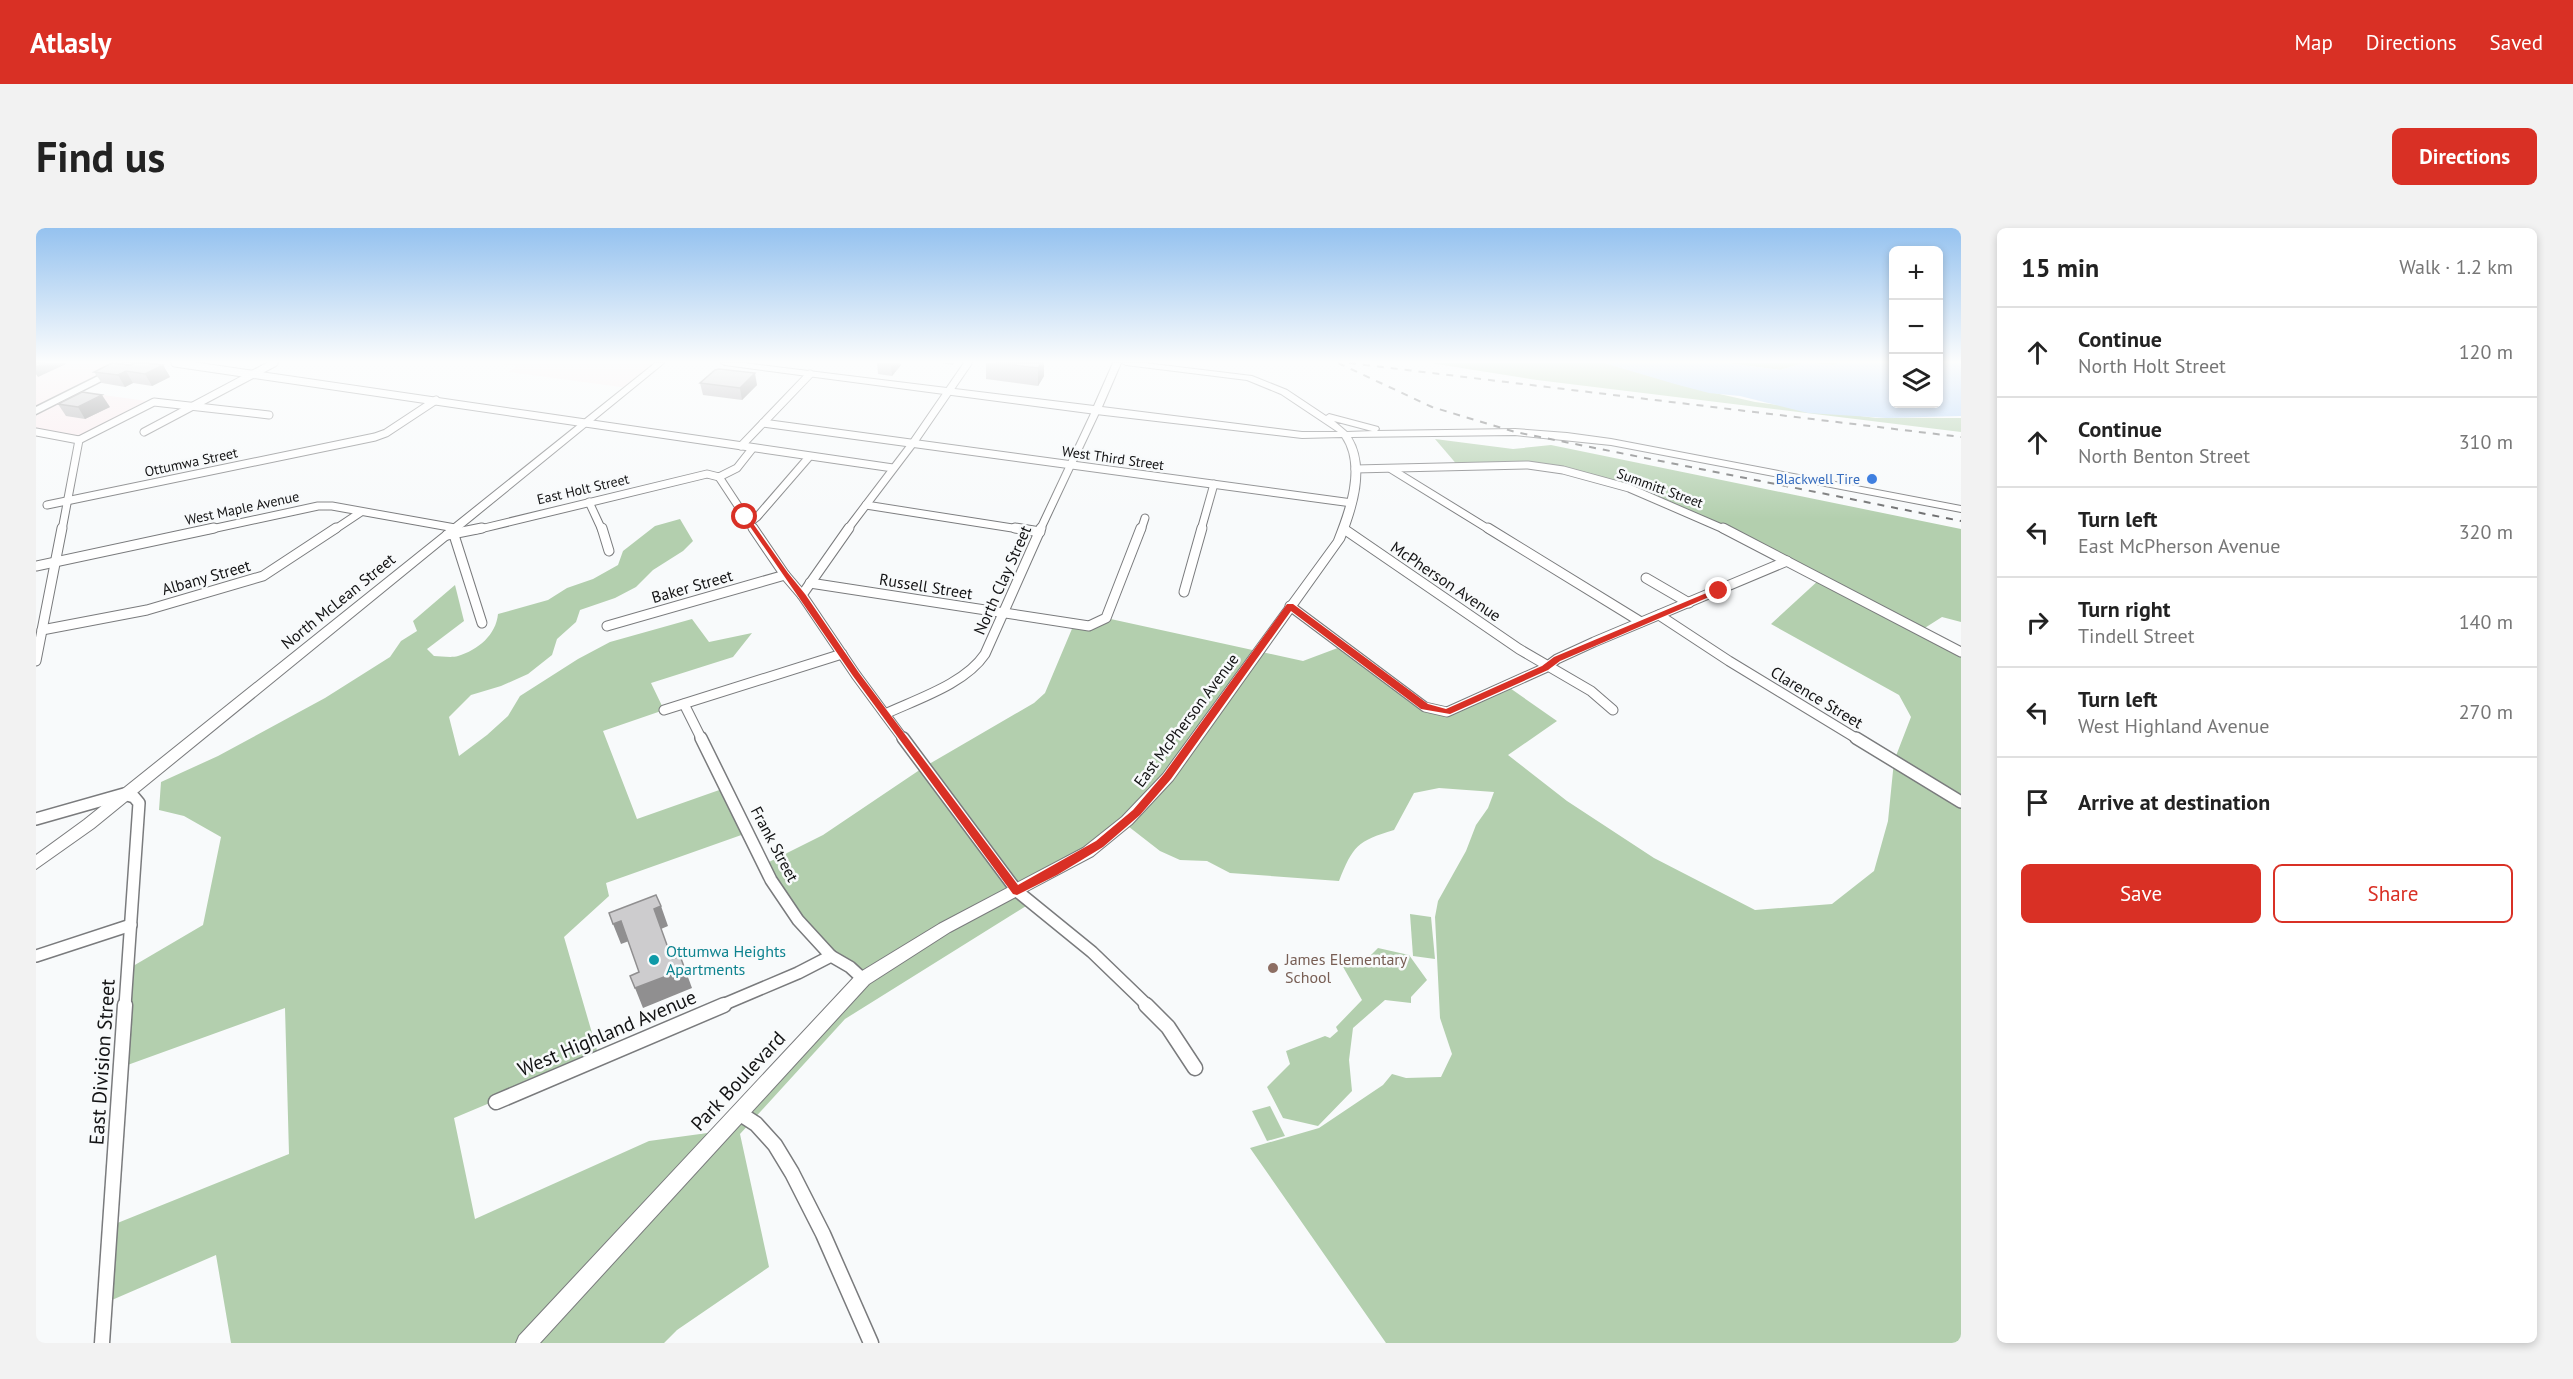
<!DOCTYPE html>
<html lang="en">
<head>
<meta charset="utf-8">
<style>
  body { margin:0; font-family:"PT Sans",sans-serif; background:#f2f2f2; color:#222 }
  .controls { position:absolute; right:18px; top:18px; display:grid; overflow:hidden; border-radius:9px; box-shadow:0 3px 9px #0003 }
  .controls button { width:54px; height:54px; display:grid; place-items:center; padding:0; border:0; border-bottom:2px solid #e0e0e0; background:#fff; color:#222; font:30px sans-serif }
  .stop { position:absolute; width:18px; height:18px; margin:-14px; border:4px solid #d93025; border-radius:50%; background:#fff }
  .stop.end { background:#d93025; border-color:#fff; box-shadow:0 2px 6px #0008 }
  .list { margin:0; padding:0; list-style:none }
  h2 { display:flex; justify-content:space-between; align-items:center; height:78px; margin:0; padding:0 24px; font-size:26px }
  h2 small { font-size:20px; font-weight:400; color:#767676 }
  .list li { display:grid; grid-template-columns:39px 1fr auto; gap:18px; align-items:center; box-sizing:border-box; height:90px; padding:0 24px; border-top:2px solid #e0e0e0 }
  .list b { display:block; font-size:22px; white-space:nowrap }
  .list p { margin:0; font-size:20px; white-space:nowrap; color:#767676 }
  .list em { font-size:20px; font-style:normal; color:#767676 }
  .actions { display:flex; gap:12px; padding:18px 24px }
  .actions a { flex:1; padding:14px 0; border:2px solid #d93025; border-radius:9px; text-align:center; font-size:21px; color:#d93025 }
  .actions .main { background:#d93025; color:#fff }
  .icon { flex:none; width:33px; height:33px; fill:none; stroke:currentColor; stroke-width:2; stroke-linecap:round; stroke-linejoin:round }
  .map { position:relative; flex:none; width:1925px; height:1115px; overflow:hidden; border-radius:9px }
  header { display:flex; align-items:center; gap:36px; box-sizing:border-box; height:84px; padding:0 30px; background:#d93025; color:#fff }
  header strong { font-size:28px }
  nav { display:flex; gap:33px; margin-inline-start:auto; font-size:21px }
  .intro { display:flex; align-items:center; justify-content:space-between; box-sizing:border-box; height:144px; padding:0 36px }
  h1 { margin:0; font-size:42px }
  .button { padding:15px 27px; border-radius:9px; background:#d93025; color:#fff; font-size:21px; font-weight:700 }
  main { display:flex; gap:36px; padding:0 36px }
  aside { flex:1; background:#fff; border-radius:9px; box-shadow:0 3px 9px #0003 }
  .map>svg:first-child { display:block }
  .commercial { fill:#fbebee }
  .green { fill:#b3cfae }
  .water { fill:#b8d6f9 }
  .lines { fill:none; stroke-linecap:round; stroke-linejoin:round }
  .street-far3-casing { stroke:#7a7b7d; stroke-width:9 }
  .street-far2-casing { stroke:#7a7b7d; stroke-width:11 }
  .street-far1-casing { stroke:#7a7b7d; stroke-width:14 }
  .street-casing { stroke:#7a7b7d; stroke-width:17 }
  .secondary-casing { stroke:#7a7b7d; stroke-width:2 }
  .highway-casing { stroke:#7a7b7d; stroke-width:3 }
  .street-far3 { stroke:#fff; stroke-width:7 }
  .street-far2 { stroke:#fff; stroke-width:9 }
  .street-far1 { stroke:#fff; stroke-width:11 }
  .street { stroke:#fff; stroke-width:14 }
  .secondary { fill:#fff; fill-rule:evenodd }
  .highway { fill:#fff; fill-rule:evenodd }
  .rail { stroke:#6c6d6e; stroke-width:2; stroke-dasharray:7 7; stroke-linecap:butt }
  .wall { fill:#b0afb1 }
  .shaded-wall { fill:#908f90 }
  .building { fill:#cdccce; stroke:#908f90; stroke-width:1.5 }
  .route { fill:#d93025 }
  .shop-dot { fill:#3f7fe0; stroke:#f8fafb; stroke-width:2 }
  .culture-dot { fill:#0f9aa8; stroke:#f8fafb; stroke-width:2 }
  .education-dot { fill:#8d6e63; stroke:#f8fafb; stroke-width:2 }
  .labels { text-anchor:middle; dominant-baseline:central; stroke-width:5; stroke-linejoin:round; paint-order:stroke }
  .far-street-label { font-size:14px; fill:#131314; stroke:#f8fafb }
  .far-shop-label { font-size:14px; fill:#366cbe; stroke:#f8fafb; text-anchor:end }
  .street-label { font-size:16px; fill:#131314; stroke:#f8fafb }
  .culture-label { font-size:16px; fill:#0d838f; stroke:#f8fafb; text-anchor:start }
  .education-label { font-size:16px; fill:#785e54; stroke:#f8fafb; text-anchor:start }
  .near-street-label { font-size:20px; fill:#131314; stroke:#f8fafb }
</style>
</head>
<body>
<header>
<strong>Atlasly</strong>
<nav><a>Map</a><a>Directions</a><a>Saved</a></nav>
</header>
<div class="intro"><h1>Find us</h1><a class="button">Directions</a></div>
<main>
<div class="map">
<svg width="1925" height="1115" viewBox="0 0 1925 1115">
  <rect width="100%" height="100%" fill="#f8fafb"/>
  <g class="commercial">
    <path d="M0,135h84l-53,27 87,12 -75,38 -43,-8z"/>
    <path d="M456,135h168l-32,25 -119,-16 7,-6z"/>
  </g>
  <g class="green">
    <path d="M1394,135h175l79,23 71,16 121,16h85v14l-424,-52z"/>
    <path d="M1690,135h114l-7,2 -29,-2 -24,7z"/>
    <path d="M1399,211l78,10 38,-4 410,84v93l-19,-5 -22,14 41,21v691h-575l-136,-195 69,-20 64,-43 9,-11 14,4 35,-1 11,-23 -12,-36 -5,-101 3,-16 28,-50 10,-26 12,-17 6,-16 -55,-4 -25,5 -20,37c-37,11 -41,16 -55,51l-109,-8 -23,-12 -27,-1 -20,-9 -36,-28 -107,67 14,13 -186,116 -105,115 29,133 -92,63 -13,13h-433l-15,-88 -111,48 5,-77 179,-72 -4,-146 -163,59 6,-98 75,-44 18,-88 -37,-21 -25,-6 2,-28 57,-26 107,-58 65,-41 11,-16 16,-10 -4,-10 42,-36 9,36 -37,28 7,7c7,0 17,2 24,0 20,-6 38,-21 40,-42l50,-14 19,-12 26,-9 25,-14 5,-14 32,-25 25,-7 13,22 -10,10 -30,19 -17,17 -21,11 -35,12 -4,12 -19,17 -5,16 -24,19 -27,12 -30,9 -22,22 10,39 28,-21 21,-19 12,-20 58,-37 32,-17 82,-23 17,23 43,-9 -19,24 -82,26 13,27 -61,21 34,88 88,-31 22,45 -141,50 3,13 -45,41 35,120 -145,61 21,101 174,-78 73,-10 141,-152 -32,-23 -68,-91 60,-30 101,-68 110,-64 11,-10 29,-69 32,-6 197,43 40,-15 98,66 66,-26 50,35 -49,34 59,46 87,57 101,52 77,-6 42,-33 14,-50 6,-60 17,-44 -12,-22 -128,-71 49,-45 -137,-72 -28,-10 -105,-30h-91z"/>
    <path d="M1374,686l21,3 4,42 -22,-3z"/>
    <path d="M1342,720l31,7 18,25 -16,17v6l-26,-3 -32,28 -4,32 3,31 -34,35 -35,-8 -16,-31 23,-23 -4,-13 39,-15 5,2 8,-7 -2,-4 26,-27 -20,-35 6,-5 13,5z"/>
    <path d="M1234,878l15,30 -18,5 -15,-30z"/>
  </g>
  <path class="water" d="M1568,135h122l54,7 24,-7 29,2 7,-2h53l1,41h44l1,-41h22v53l-74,2 -79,-5 -68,-17 -31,-3 -34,-9z"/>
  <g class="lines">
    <defs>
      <g id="street-far3">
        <path d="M139,135c240,34 478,71 718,105"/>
        <path d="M727,195l589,80"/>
        <path d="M0,204l43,8"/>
        <path d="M108,204l130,-69"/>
        <path d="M43,212l75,-38 115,13"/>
        <path d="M705,218l69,-72"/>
        <path d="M1319,241l173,-4 35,5 66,18 97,42"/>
        <path d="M1355,241l99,61"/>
        <path d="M683,249l35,53"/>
        <path d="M683,249l18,-9 15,-19"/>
        <path d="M553,274l13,28"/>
        <path d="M11,277l328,-68 11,-4 50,-33"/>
        <path d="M830,277l159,25"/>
        <path d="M713,295l8,-6 52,-60"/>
        <path d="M26,302l17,-90"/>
        <path d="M171,302l111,-24h14l123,22"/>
        <path d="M298,302l27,-18"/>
        <path d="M440,302l231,-56 12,3"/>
        <path d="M811,302l66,-87 55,-80"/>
        <path d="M1004,302l56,-119"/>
        <path d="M1105,302l4,-12"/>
        <path d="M1165,302l13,-46"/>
      </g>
      <g id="street-far2">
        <path d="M566,300l7,23"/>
        <path d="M717,300l32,47 17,20"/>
        <path d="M813,300l-47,67 54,80 48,65"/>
        <path d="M979,300l25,4"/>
        <path d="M1452,300l153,94"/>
        <path d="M1687,300l238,124"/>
        <path d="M1308,301l175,120 72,42 22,19"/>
        <path d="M411,307l35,-7"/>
        <path d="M418,307l28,88"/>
        <path d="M0,338l178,-38"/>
        <path d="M1610,350l43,25"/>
        <path d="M774,355l279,43 17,-8 35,-90"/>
        <path d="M1148,364l18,-64"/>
        <path d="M1254,378l135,101 22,5 98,-44 12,-9 37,-17 193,-81"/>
        <path d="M1623,387l70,46 130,79"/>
        <path d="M571,398l178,-51"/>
        <path d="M6,402l105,-20 116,-34 73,-48"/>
        <path d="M0,433l26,-133"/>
        <path d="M648,476l18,36"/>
        <path d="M628,482l178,-56"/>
        <path d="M849,486c32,-15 80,-30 100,-60l56,-126"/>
      </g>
      <g id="street-far1">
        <path d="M665,510l70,142 27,40 33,36 19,11 13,12"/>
        <path d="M867,510l114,153 75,61 56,54"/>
        <path d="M1820,510l105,64"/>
        <path d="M0,591l88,-25 10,3 5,6 -14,203"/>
        <path d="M0,728l95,-31"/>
        <path d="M684,778l78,-33 33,-17"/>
      </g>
      <g id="street">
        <path d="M1110,777l22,22 27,41"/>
        <path d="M460,874l228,-97"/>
        <path d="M703,885l17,11 19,21 17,28 31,61 48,109"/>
        <path d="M66,1115l23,-338"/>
      </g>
      <g id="secondary">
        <path d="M619,135h9l-570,465 -58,41v-14l48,-35z"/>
        <path d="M685,135h23l350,43 19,-43h8l-19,44 200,25h36l-57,-38 -34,-14 -121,-15 -4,-2h23l107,13 35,14 39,26 3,-2 49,13 1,2 -2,2 138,-2 52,4 44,6 350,67v6l-350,-67 -96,-10 -164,2c19,31 5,72 -7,103l-171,240 -41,44 -39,32 -143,76 -81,52 -329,359h-24l3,-7 338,-362 82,-50 144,-76 39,-31 41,-43 171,-234c12,-30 28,-74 8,-103l-40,1 -206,-24 -371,-49zM1298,193l38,10h2l-27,1z"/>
      </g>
      <path id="highway" d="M88,135h13l-101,51v-7z"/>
    </defs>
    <use href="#street-far3" class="street-far3-casing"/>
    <use href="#street-far2" class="street-far2-casing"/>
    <use href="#street-far1" class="street-far1-casing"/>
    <use href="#street" class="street-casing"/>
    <use href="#secondary" class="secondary-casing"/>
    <use href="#highway" class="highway-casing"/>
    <use href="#street-far3" class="street-far3"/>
    <use href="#street-far2" class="street-far2"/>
    <use href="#street-far1" class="street-far1"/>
    <use href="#street" class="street"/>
    <use href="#secondary" class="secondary"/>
    <use href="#highway" class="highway"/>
    <g class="rail">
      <path d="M1302,135l94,44 83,25 446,89"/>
      <path d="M1313,135l612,74"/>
    </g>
  </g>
  <g class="wall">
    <path d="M841,135h23l1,2 -9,11 -14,-2z"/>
    <path d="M905,135h14l-2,2z"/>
    <path d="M950,135h58v13l-6,10 -52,-7z"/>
    <path d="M94,137h33l7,12 -18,9 -19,-3 -8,4 -23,-4 -8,-11z"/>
    <path d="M664,155l57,2 -15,15 -39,-5z"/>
    <path d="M22,176l52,3 -25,12 -19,-3z"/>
  </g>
  <g class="shaded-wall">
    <path d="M9,135h20l1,1 -28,13 -2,-3v-7z"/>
    <path d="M856,135h8l1,2 -9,11 -1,-12z"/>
    <path d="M1006,135h2v13l-6,10v-18z"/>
    <path d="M127,137l7,12 -18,9 -7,-12z"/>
    <path d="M90,143l7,12 -8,4 -7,-12z"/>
    <path d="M719,145l2,12 -15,15 -2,-12z"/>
    <path d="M66,167l8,12 -25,12 -7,-12z"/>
    <path d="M625,678l7,20 -7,3 -7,-20z"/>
    <path d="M585,693l8,20 -8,3 -8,-20z"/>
    <path d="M649,741l7,19 -49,20 -8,-20z"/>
  </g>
  <g class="building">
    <path d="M0,135h9l-9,4z"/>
    <path d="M76,135l18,2 5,-2h11l17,2 -18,9 -19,-3 -8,4 -24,-3z"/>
    <path d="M960,135h46l-4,5z"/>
    <path d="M683,141l36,4 -15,15 -40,-5 15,-13z"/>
    <path d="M46,164l20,3 -24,12 -20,-3z"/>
    <path d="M620,667l5,11 -7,3 18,50 8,-3 5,13 -50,19 -5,-12 9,-4 -18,-51 -8,3 -4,-11z"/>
  </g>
  <linearGradient id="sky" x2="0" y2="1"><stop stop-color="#95c2ef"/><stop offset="0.46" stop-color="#fcfdfd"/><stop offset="1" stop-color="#fcfdfd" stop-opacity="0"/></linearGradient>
  <rect width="1925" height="291" fill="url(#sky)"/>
  <path class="route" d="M706,287h5l41,58 17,21 54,79 159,212 78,-44 37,-31 31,-36 123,-170h6l135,100 18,5 96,-43 12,-9 162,-68 7,2 -163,70 -12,9 -98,44 -29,-5 -130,-98 -120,168 -31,36 -37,32 -46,28 -40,20 -4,-1 -160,-218z"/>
  <circle class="shop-dot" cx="1836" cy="251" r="6"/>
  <circle class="culture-dot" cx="618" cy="732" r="6"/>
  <circle class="education-dot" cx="1237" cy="740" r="6"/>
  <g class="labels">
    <g class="far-street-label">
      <text transform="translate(1077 230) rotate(8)">West Third Street</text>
      <text transform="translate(155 234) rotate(-12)">Ottumwa Street</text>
      <text transform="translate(1624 260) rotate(20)">Summitt Street</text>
      <text transform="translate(547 261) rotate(-13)">East Holt Street</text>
      <text transform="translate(206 280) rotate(-12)">West Maple Avenue</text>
    </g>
    <g class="far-shop-label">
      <text x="1824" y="251">Blackwell Tire</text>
    </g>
    <g class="street-label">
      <text transform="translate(170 349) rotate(-16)">Albany Street</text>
      <text transform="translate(966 352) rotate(-66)">North Clay Street</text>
      <text transform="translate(1410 353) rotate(34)">McPherson Avenue</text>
      <text transform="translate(656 358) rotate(-16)">Baker Street</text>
      <text transform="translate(890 358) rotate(9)">Russell Street</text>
      <text transform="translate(302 373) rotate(-39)">North McLean Street</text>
      <text transform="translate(1781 469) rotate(31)">Clarence Street</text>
      <text transform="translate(1150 492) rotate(-53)">East McPherson Avenue</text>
      <text transform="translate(739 616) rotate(62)">Frank Street</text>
    </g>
    <g class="culture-label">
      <text x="630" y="723">Ottumwa Heights<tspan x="630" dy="18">Apartments</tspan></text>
    </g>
    <g class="education-label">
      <text x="1249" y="731">James Elementary<tspan x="1249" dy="18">School</tspan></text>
    </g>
    <g class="near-street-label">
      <text transform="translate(571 805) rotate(-23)">West Highland Avenue</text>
      <text transform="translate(66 834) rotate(-86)">East Division Street</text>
      <text transform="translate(702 853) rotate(-47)">Park Boulevard</text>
    </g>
  </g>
</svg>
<div class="controls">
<button>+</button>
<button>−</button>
<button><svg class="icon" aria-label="layers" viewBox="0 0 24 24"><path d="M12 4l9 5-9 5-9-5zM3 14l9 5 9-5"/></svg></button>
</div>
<div class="stop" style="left:709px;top:289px"></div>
<div class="stop end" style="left:1683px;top:363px"></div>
</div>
<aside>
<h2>15 min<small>Walk · 1.2 km</small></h2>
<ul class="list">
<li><svg class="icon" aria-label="ahead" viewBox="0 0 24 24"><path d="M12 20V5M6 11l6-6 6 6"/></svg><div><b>Continue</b><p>North Holt Street</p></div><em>120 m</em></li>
<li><svg class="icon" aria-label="ahead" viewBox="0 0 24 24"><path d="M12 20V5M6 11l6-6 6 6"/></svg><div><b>Continue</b><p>North Benton Street</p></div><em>310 m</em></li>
<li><svg class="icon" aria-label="left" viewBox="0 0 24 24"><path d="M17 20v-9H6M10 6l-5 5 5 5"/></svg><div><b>Turn left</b><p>East McPherson Avenue</p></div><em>320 m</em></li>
<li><svg class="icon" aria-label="right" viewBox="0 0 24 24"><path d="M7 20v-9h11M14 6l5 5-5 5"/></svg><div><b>Turn right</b><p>Tindell Street</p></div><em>140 m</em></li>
<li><svg class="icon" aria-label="left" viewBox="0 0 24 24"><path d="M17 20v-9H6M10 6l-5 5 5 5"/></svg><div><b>Turn left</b><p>West Highland Avenue</p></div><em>270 m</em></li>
<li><svg class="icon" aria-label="arrive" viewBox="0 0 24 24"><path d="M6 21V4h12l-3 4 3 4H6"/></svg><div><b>Arrive at destination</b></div></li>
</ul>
<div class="actions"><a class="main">Save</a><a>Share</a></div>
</aside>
</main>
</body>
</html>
